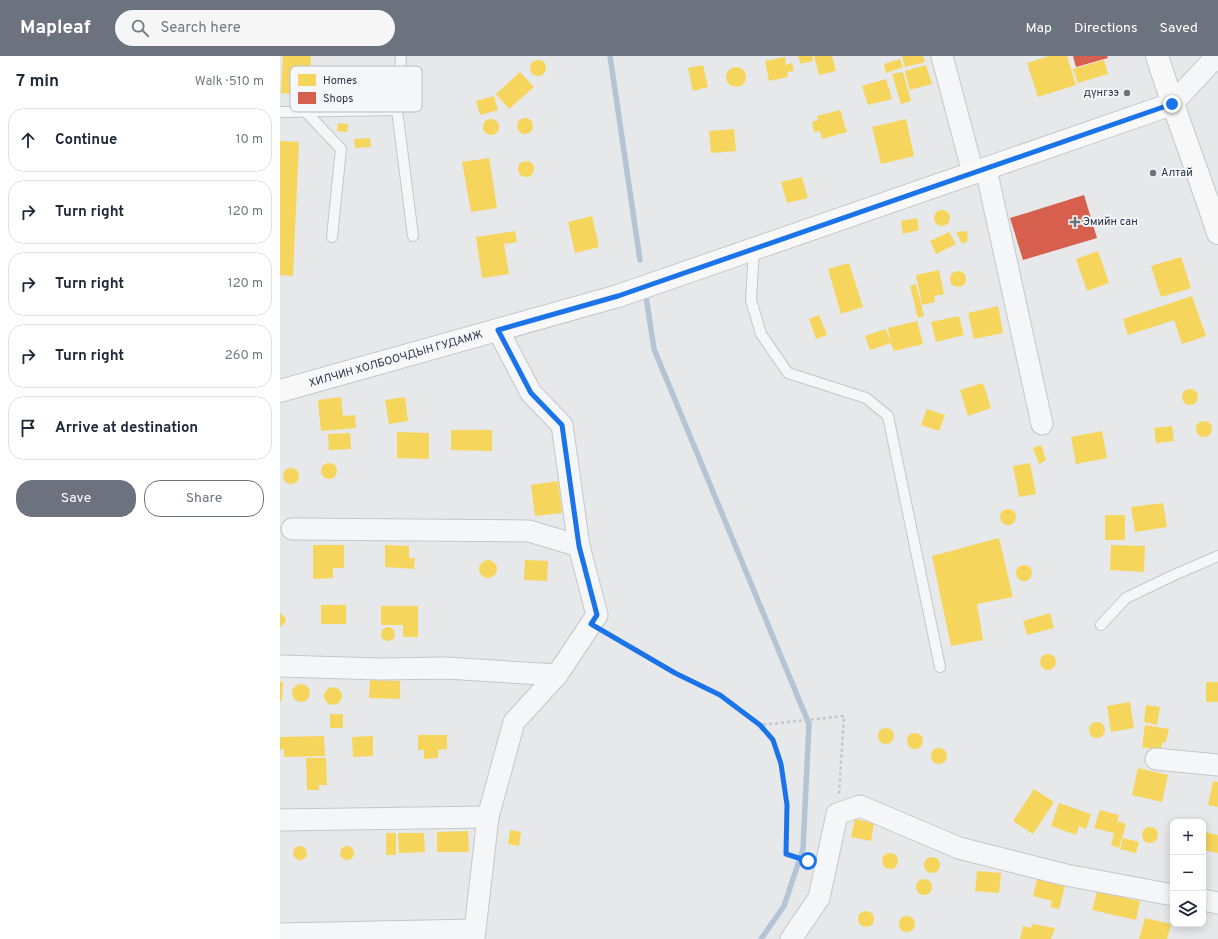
<!DOCTYPE html>
<html lang="en">
<head>
<meta charset="utf-8">
<style>
  body { margin:0; font-family:Overpass,sans-serif; background:#f6f6f7; color:#1f2937 }
  .controls { position:absolute; right:12px; bottom:12px; display:grid; overflow:hidden; border-radius:8px; box-shadow:0 2px 10px #0003 }
  .controls button { width:36px; height:36px; display:grid; place-items:center; padding:0; border:0; border-bottom:1px solid #e0e1e3; background:#fff; color:#1f2937; font:20px sans-serif }
  .stop { position:absolute; width:12px; height:12px; margin:-9px; border:3px solid #1a73e8; border-radius:50%; background:#fff }
  .stop.end { background:#1a73e8; border-color:#fff; box-shadow:0 1px 4px #0008 }
  .list { margin:0; padding:0; list-style:none }
  h2 { display:flex; justify-content:space-between; align-items:center; height:52px; margin:0; padding:0 16px; font-size:17px }
  h2 small { font-size:13px; font-weight:400; color:#747a83 }
  .list li { display:grid; grid-template-columns:26px 1fr auto; gap:12px; align-items:center; box-sizing:border-box; height:64px; margin:0 8px 8px; padding:0 8px; border:1px solid #e0e1e3; border-radius:16px }
  .list b { display:block; font-size:15px; white-space:nowrap }
  .list em { font-size:13px; font-style:normal; color:#747a83 }
  .actions { display:flex; gap:8px; padding:12px 16px }
  .actions a { flex:1; padding:9px 0; border:1px solid #6c737f; border-radius:16px; text-align:center; font-size:14px; color:#6c737f }
  .actions .main { background:#6c737f; color:#fff }
  .icon { flex:none; width:22px; height:22px; fill:none; stroke:currentColor; stroke-width:2; stroke-linecap:round; stroke-linejoin:round }
  .map { position:relative; flex:none; width:938px; height:883px; overflow:hidden }
  header { display:flex; align-items:center; gap:24px; box-sizing:border-box; height:56px; padding:0 20px; background:#6c737f; color:#fff }
  header strong { font-size:19px }
  nav { display:flex; gap:22px; margin-inline-start:auto; font-size:14px }
  .search { width:280px; height:36px; background:#f6f6f7; display:flex; align-items:center; gap:10px; box-sizing:border-box; padding:0 14px; border-radius:22px; color:#747a83; font-size:15px }
  main { display:flex }
  aside { flex:1; background:#fff }
  .map>svg:first-child { display:block }
  .homes { fill:#f6d55c }
  .shops { fill:#d6604d }
  .lines { fill:none; stroke-linecap:round; stroke-linejoin:round }
  .stream { stroke:#b4c4d5; stroke-width:5.5 }
  .lane-casing { stroke:#c4c6c8; stroke-width:12 }
  .street-casing { stroke:#c4c6c8; stroke-width:23 }
  .secondary-casing { stroke:#c4c6c8; stroke-width:24 }
  .path { stroke:#c5c6ca; stroke-width:2.5; stroke-dasharray:3 3; stroke-linecap:butt }
  .lane { stroke:#f5f6f7; stroke-width:10 }
  .street { stroke:#f5f6f7; stroke-width:21 }
  .secondary { stroke:#f8f8f8; stroke-width:22 }
  .route { stroke:#1a73e8; stroke-width:5 }
  .poi-dot { fill:#6c737f; stroke:#f4f6f9; stroke-width:1.5 }
  .labels { text-anchor:middle; dominant-baseline:central; stroke-width:4; stroke-linejoin:round; paint-order:stroke }
  .poi-label { font-size:11px; fill:#2b3445; stroke:#f4f6f9; text-anchor:start }
  .street-label { font-size:11px; fill:#2b3445; stroke:#f4f6f9 }
  .key { fill:#f4f6f9; stroke:#b8bcc3; stroke-width:1 }
  .key-label { font-size:11px; fill:#2b3445 }
</style>
</head>
<body>
<header>
<strong>Mapleaf</strong>
<div class="search"><svg class="icon" aria-label="search" viewBox="0 0 24 24"><circle cx="10" cy="10" r="6"/><path d="M15 15l6 6"/></svg>Search here</div>
<nav><a>Map</a><a>Directions</a><a>Saved</a></nav>
</header>
<main>
<aside>
<h2>7 min<small>Walk · 510 m</small></h2>
<ul class="list">
<li><svg class="icon" aria-label="ahead" viewBox="0 0 24 24"><path d="M12 20V5M6 11l6-6 6 6"/></svg><div><b>Continue</b></div><em>10 m</em></li>
<li><svg class="icon" aria-label="right" viewBox="0 0 24 24"><path d="M7 20v-9h11M14 6l5 5-5 5"/></svg><div><b>Turn right</b></div><em>120 m</em></li>
<li><svg class="icon" aria-label="right" viewBox="0 0 24 24"><path d="M7 20v-9h11M14 6l5 5-5 5"/></svg><div><b>Turn right</b></div><em>120 m</em></li>
<li><svg class="icon" aria-label="right" viewBox="0 0 24 24"><path d="M7 20v-9h11M14 6l5 5-5 5"/></svg><div><b>Turn right</b></div><em>260 m</em></li>
<li><svg class="icon" aria-label="arrive" viewBox="0 0 24 24"><path d="M6 21V4h12l-3 4 3 4H6"/></svg><div><b>Arrive at destination</b></div></li>
</ul>
<div class="actions"><a class="main">Save</a><a>Share</a></div>
</aside>
<div class="map">
<svg width="938" height="883" viewBox="0 0 938 883">
  <rect width="100%" height="100%" fill="#e6e8ea"/>
  <g class="homes">
    <path d="M3,0h28l-2,39 -28,-2z"/>
    <path d="M518,0h14l1,5 -12,3z"/>
    <path d="M534,0h18l4,15 -17,4z"/>
    <path d="M622,0h21l2,6 -20,5z"/>
    <path d="M769,0h18l9,29 -38,12 -11,-34z"/>
    <path d="M505,1l1,8 6,-2 2,8 -7,1 1,5 -19,4 -4,-20z"/>
    <path d="M620,3l3,8 -17,6 -2,-9z"/>
    <circle cx="258" cy="12" r="8"/>
    <path d="M824,4l4,14 -30,9 -5,-14z"/>
    <path d="M423,9l5,22 -15,4 -5,-23z"/>
    <path d="M646,9l6,19 -22,6 -5,-19z"/>
    <circle cx="456" cy="21" r="10"/>
    <path d="M240,16l14,15 -25,22 -13,-15z"/>
    <path d="M623,16l8,29 -10,3 -9,-30z"/>
    <path d="M606,23l6,20 -24,6 -6,-19z"/>
    <path d="M214,40l4,14 -18,5 -4,-14z"/>
    <path d="M560,54l7,22 -25,7 -2,-8 -6,1 -2,-10 6,-2 -1,-4z"/>
    <circle cx="245" cy="70" r="8"/>
    <circle cx="211" cy="71" r="8"/>
    <path d="M626,63l8,37 -33,8 -9,-37z"/>
    <path d="M58,67l10,1 -1,8 -10,-1z"/>
    <path d="M454,73l2,22 -25,2 -2,-22z"/>
    <path d="M90,82l1,9 -16,1 -1,-9z"/>
    <path d="M0,85l19,1 -6,134 -13,-1z"/>
    <path d="M209,102l8,50 -26,4 -9,-50z"/>
    <circle cx="246" cy="113" r="8"/>
    <path d="M522,121l6,21 -21,5 -6,-21z"/>
    <circle cx="662" cy="162" r="8"/>
    <path d="M312,160l7,31 -24,6 -7,-31z"/>
    <path d="M637,162l2,12 -16,4 -2,-13z"/>
    <path d="M235,175l2,11 -13,2 5,30 -27,4 -6,-41z"/>
    <path d="M687,175l1,10 -6,3 -6,-12z"/>
    <path d="M669,176l7,12 -20,10 -6,-13z"/>
    <path d="M818,195l11,32 -22,8 -11,-32z"/>
    <path d="M901,201l10,31 -30,9 -10,-31z"/>
    <path d="M569,207l14,44 -22,7 -13,-45z"/>
    <path d="M659,214l5,24 -10,2 1,6 -13,3 -6,-30z"/>
    <circle cx="678" cy="223" r="8"/>
    <path d="M636,228l8,32 -6,2 -8,-32z"/>
    <path d="M912,240l14,40 -24,8 -8,-24 -46,15 -5,-16z"/>
    <path d="M718,250l5,27 -29,6 -6,-26z"/>
    <path d="M539,259l8,20 -11,4 -7,-20z"/>
    <path d="M679,260l5,19 -28,7 -5,-20z"/>
    <path d="M637,265l6,23 -29,7 -3,-8 -21,7 -5,-14 21,-7 5,14 -3,-15z"/>
    <path d="M703,327l8,25 -23,8 -8,-26z"/>
    <circle cx="910" cy="341" r="8"/>
    <path d="M61,341l2,19 12,-1 1,13 -35,3 -3,-31z"/>
    <path d="M125,341l3,24 -19,3 -4,-24z"/>
    <path d="M647,353l18,6 -6,16 -18,-6z"/>
    <circle cx="924" cy="373" r="8"/>
    <path d="M892,370l2,15 -18,2 -2,-15z"/>
    <path d="M171,374h41v21l-41,-1z"/>
    <path d="M822,375l5,27 -31,6 -5,-27z"/>
    <path d="M117,376l32,1v26l-32,-1z"/>
    <path d="M70,377l1,16 -22,1 -1,-16z"/>
    <path d="M761,389l5,15 -7,4 -6,-16z"/>
    <circle cx="49" cy="415" r="8"/>
    <path d="M750,407l6,31 -17,3 -6,-31z"/>
    <circle cx="11" cy="420" r="8"/>
    <path d="M278,425l4,32 -27,3 -4,-31z"/>
    <path d="M883,447l4,24 -32,5 -4,-25z"/>
    <circle cx="728" cy="461" r="8"/>
    <rect x="825" y="459" width="20" height="25"/>
    <path d="M719,482l14,59 -36,7 6,36 -32,6 -19,-90z"/>
    <path d="M33,489h31v23h-11v10l-20,1z"/>
    <path d="M105,489l24,1v12h6l-1,11 -29,-2z"/>
    <path d="M831,489l34,1 -1,26 -34,-2z"/>
    <path d="M245,504l23,1 -1,20 -23,-1z"/>
    <circle cx="208" cy="513" r="9"/>
    <circle cx="744" cy="517" r="8"/>
    <rect x="41" y="549" width="25" height="19"/>
    <path d="M101,550h37v31h-15v-12h-22z"/>
    <path d="M0,556l6,7 -2,5 -4,3z"/>
    <path d="M770,557l4,15 -27,7 -4,-14z"/>
    <circle cx="108" cy="578" r="7"/>
    <circle cx="768" cy="606" r="8"/>
    <path d="M90,624l30,1v18l-31,-1z"/>
    <path d="M0,626h3l-1,19h-2z"/>
    <rect x="926" y="626" width="12" height="20"/>
    <circle cx="21" cy="637" r="9"/>
    <circle cx="53" cy="640" r="9"/>
    <path d="M850,646l4,26 -23,4 -4,-26z"/>
    <path d="M866,649l14,2 -3,18 -13,-3z"/>
    <rect x="50" y="658" width="13" height="14"/>
    <circle cx="817" cy="674" r="8"/>
    <path d="M865,669l24,4 -3,13h-3l-3,8 -18,-3z"/>
    <circle cx="606" cy="680" r="8"/>
    <circle cx="635" cy="685" r="8"/>
    <path d="M138,679h29v14l-9,1v8l-14,1v-9h-6z"/>
    <path d="M44,680l1,20 -41,1v-8l-4,1v-13z"/>
    <path d="M93,680v20l-20,1 -1,-20z"/>
    <circle cx="659" cy="700" r="8"/>
    <path d="M26,702h20l1,27h-8v5h-12z"/>
    <path d="M858,712l30,7 -6,27 -30,-7z"/>
    <path d="M933,725l5,1v25l-10,-2z"/>
    <path d="M754,733l20,13 -21,32 -20,-13z"/>
    <path d="M779,747l32,11 -5,15 -7,-3 -3,9 -25,-9z"/>
    <path d="M820,754l19,5 -3,10 2,-4 8,3 -7,24 -8,-3 3,-12 -20,-5z"/>
    <path d="M575,763l19,4 -3,18 -20,-4z"/>
    <circle cx="870" cy="779" r="8"/>
    <path d="M230,774l11,2 -2,14 -11,-2z"/>
    <path d="M188,775l1,21h-32v-20z"/>
    <path d="M924,776l14,3v18l-15,-3z"/>
    <rect x="106" y="777" width="10" height="22"/>
    <path d="M118,777h26l1,19 -26,1z"/>
    <path d="M843,782l16,4 -3,11 -16,-4z"/>
    <circle cx="67" cy="797" r="7"/>
    <circle cx="20" cy="797" r="7"/>
    <circle cx="610" cy="805" r="8"/>
    <circle cx="652" cy="809" r="8"/>
    <path d="M697,815l24,2 -2,20 -24,-2z"/>
    <path d="M757,823l28,7 -6,23 -9,-2 2,-6 -19,-5z"/>
    <circle cx="644" cy="831" r="8"/>
    <path d="M817,836l43,9 -4,19 -44,-10z"/>
    <circle cx="586" cy="863" r="8"/>
    <circle cx="627" cy="868" r="8"/>
    <path d="M865,862l26,6 -4,15h-28z"/>
    <path d="M752,868l23,4 -4,11h-31l3,-13 8,2z"/>
  </g>
  <g class="shops">
    <path d="M793,0h34l1,2 -32,9z"/>
    <path d="M804,139l13,43 -74,22 -13,-42z"/>
  </g>
  <g class="lines">
    <g class="stream">
      <path d="M330,0l30,204"/>
      <path d="M366,240l8,53 155,375 -6,125 -19,57 -23,33"/>
    </g>
    <defs>
      <g id="lane">
        <path d="M117,54l4,-54"/>
        <path d="M25,55l36,38 -9,88"/>
        <path d="M0,56l117,-2 16,126"/>
        <path d="M474,193l-3,51 10,34 27,39 78,25 22,18 52,251"/>
        <path d="M821,569l25,-27 48,-23 44,-19"/>
      </g>
      <g id="street">
        <path d="M662,0l31,117"/>
        <path d="M892,48l42,-45v-3"/>
        <path d="M706,113l56,255"/>
        <path d="M12,473l237,2 50,15"/>
        <path d="M0,610l101,3 65,-1 111,7"/>
        <path d="M876,703l62,6"/>
        <path d="M0,764l208,-3"/>
        <path d="M923,844l15,3"/>
        <path d="M0,878l194,-4"/>
        <path d="M194,883l14,-122 26,-95 43,-47 40,-60 -18,-69 -17,-121 -31,-32 -33,-63"/>
        <path d="M511,883l28,-41 18,-84 23,-8 99,42 107,27 107,20"/>
      </g>
      <g id="secondary">
        <path d="M877,0c19,60 42,118 61,177"/>
        <path d="M0,335l338,-95 554,-192"/>
      </g>
    </defs>
    <use href="#lane" class="lane-casing"/>
    <use href="#street" class="street-casing"/>
    <use href="#secondary" class="secondary-casing"/>
    <g class="path">
      <path d="M326,578l69,39 45,22 40,30"/>
      <path d="M528,805l-22,-7c1,-32 4,-88 -14,-115 -4,-5 -8,-9 -12,-14l84,-9 -5,78"/>
    </g>
    <use href="#lane" class="lane"/>
    <use href="#street" class="street"/>
    <use href="#secondary" class="secondary"/>
  </g>
  <g class="lines">
    <path class="route" d="M528,805l-22,-7 1,-49 -6,-41 -8,-24 -13,-15 -40,-30 -45,-22 -84,-49 6,-9 -18,-69 -17,-121 -31,-32 -33,-63 120,-34 554,-192"/>
  </g>
  <g class="poi-dot">
    <circle cx="847" cy="37" r="4"/>
    <circle cx="873" cy="117" r="4"/>
    <path d="M793 160h4v4h4v4h-4v4h-4v-4h-4v-4h4z"/>
  </g>
  <g class="labels">
    <g class="poi-label">
      <text x="839" y="37" text-anchor="end">дүнгээ</text>
      <text x="881" y="117">Алтай</text>
      <text x="803" y="166">Эмийн сан</text>
    </g>
    <g class="street-label">
      <text transform="translate(116 303) rotate(-16)">ХИЛЧИН ХОЛБООЧДЫН ГУДАМЖ</text>
    </g>
  </g>
  <rect x="10" y="10" width="132" height="46" rx="6" class="key"/>
  <rect x="18" y="18" width="18" height="12" fill="#f6d55c"/>
  <rect x="18" y="36" width="18" height="12" fill="#d6604d"/>
  <g class="key-label">
    <text x="43" y="28">Homes</text>
    <text x="43" y="46">Shops</text>
  </g>
</svg>
<div class="controls">
<button>+</button>
<button>−</button>
<button><svg class="icon" aria-label="layers" viewBox="0 0 24 24"><path d="M12 4l9 5-9 5-9-5zM3 14l9 5 9-5"/></svg></button>
</div>
<div class="stop" style="left:528px;top:805px"></div>
<div class="stop end" style="left:892px;top:48px"></div>
</div>
</main>
</body>
</html>
